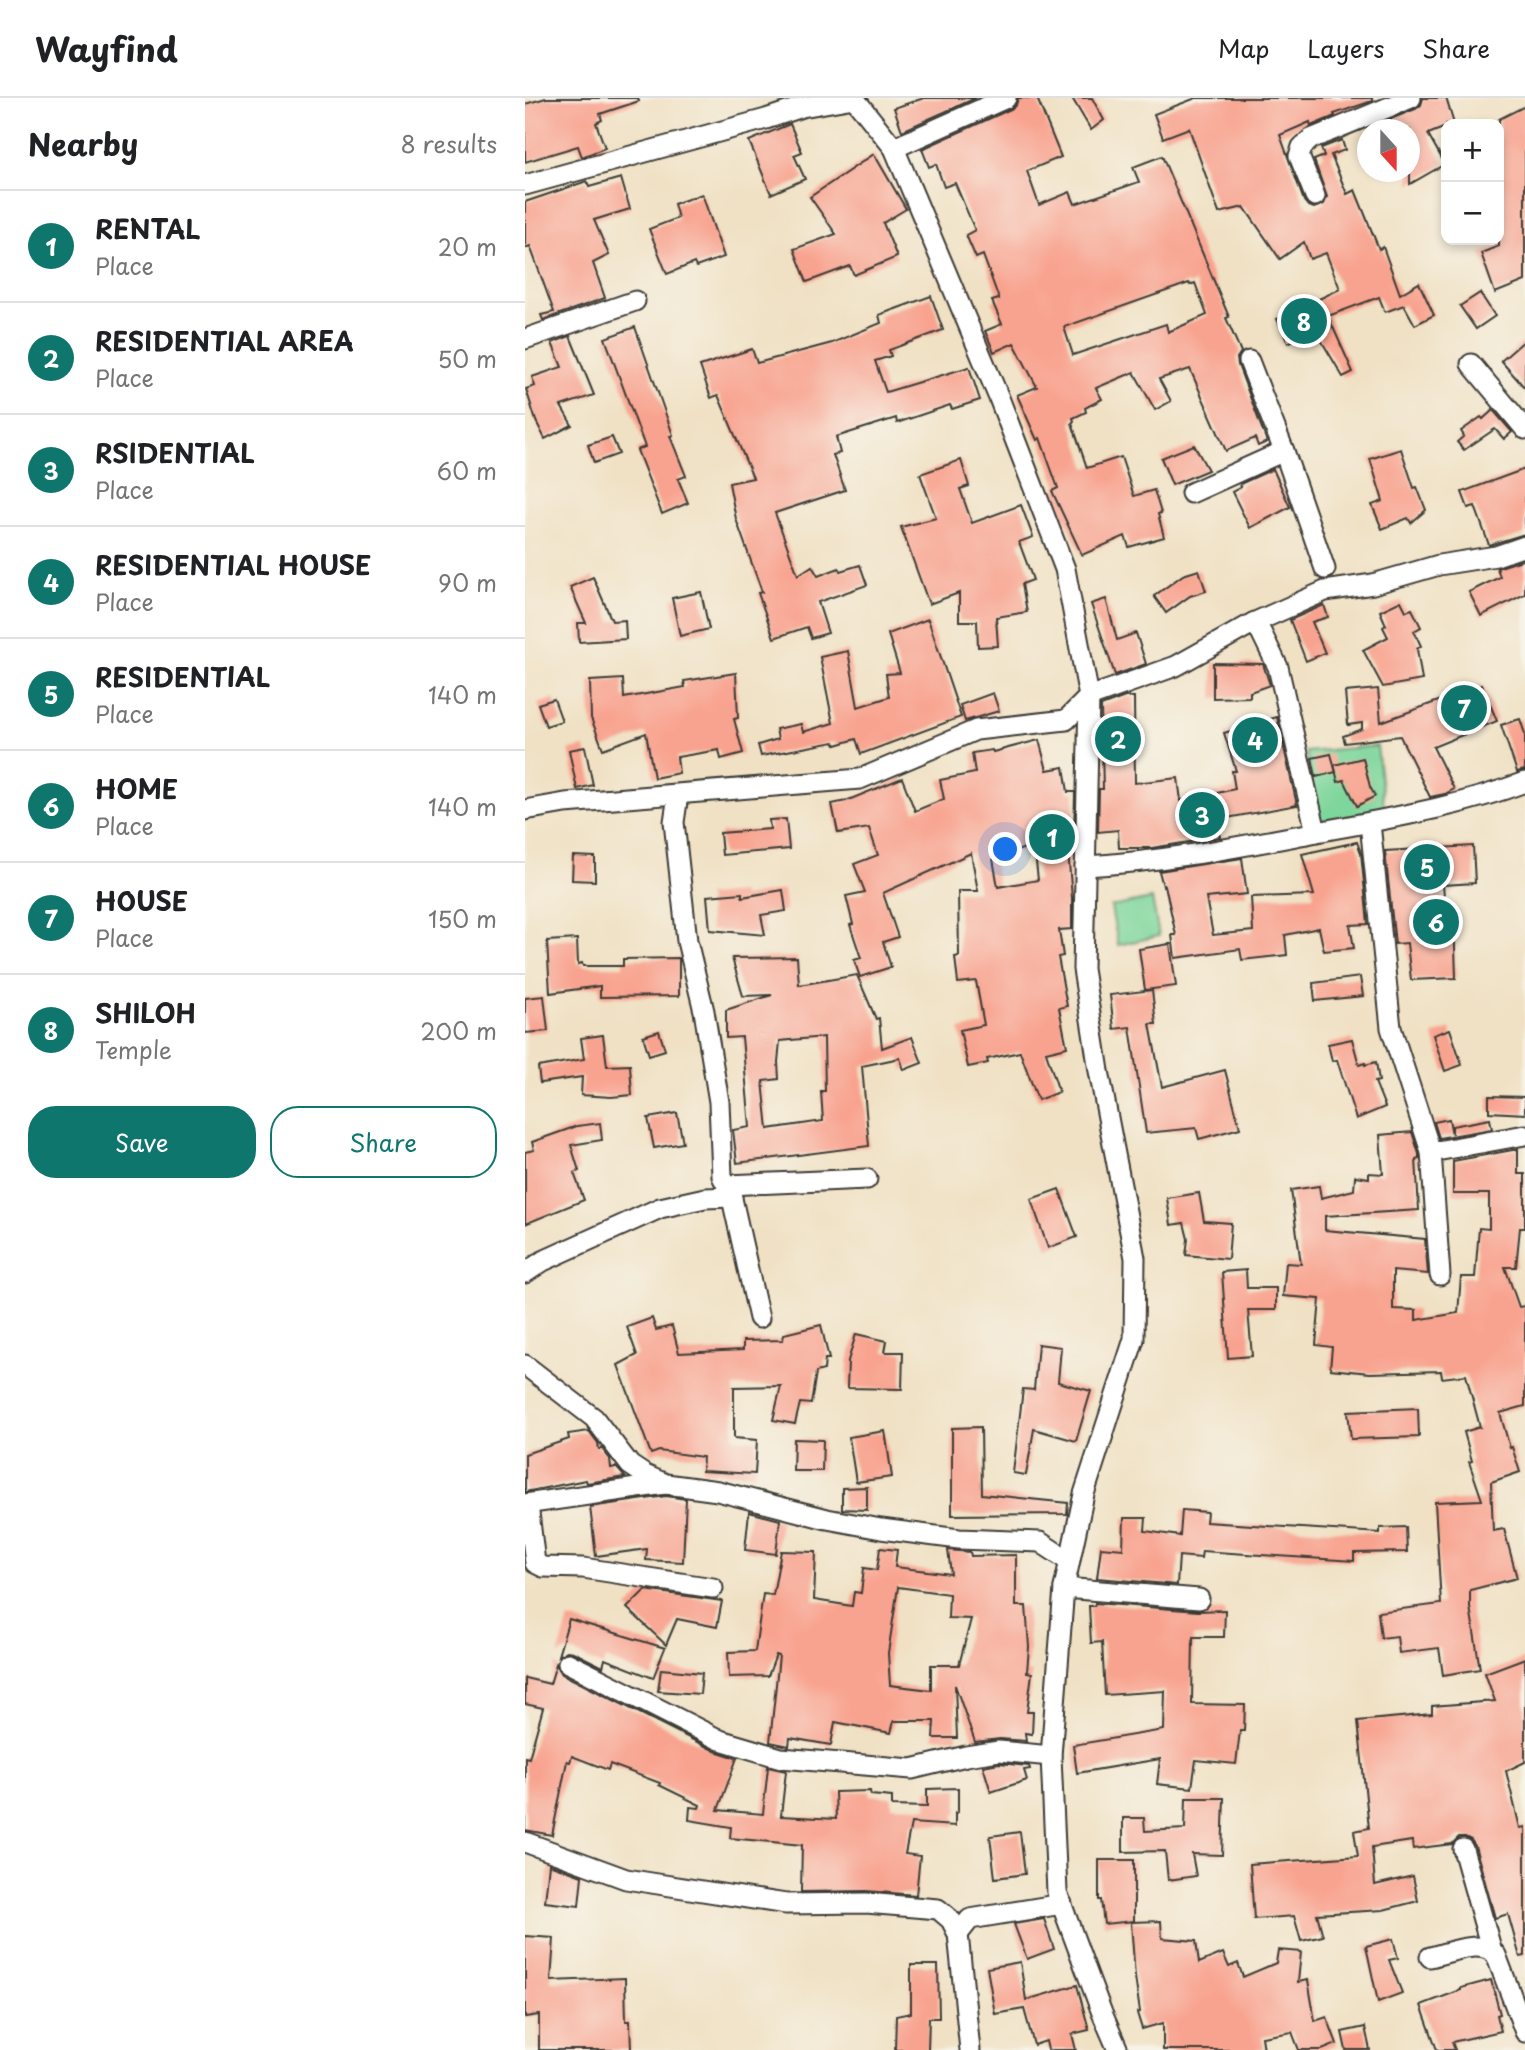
<!DOCTYPE html>
<html lang="en">
<head>
<meta charset="utf-8">
<style>
  body { margin:0; font-family:"Playpen Sans",sans-serif; background:#f6f6f6; color:#202124 }
  .controls { position:absolute; right:21px; top:21px; display:grid; overflow:hidden; border-radius:14px; box-shadow:0 4px 10px #0003 }
  .controls button { width:63px; height:63px; display:grid; place-items:center; padding:0; border:0; border-bottom:2px solid #e0e0e0; background:#fff; color:#202124; font:35px sans-serif }
  .compass { position:absolute; left:832px; top:21px; width:63px; height:63px; border-radius:50%; background:#fff; box-shadow:0 4px 10px #0003; rotate:159deg }
  .you { position:absolute; left:481px; top:752px; width:24px; height:24px; margin:-18px; border:5px solid #fff; border-radius:50%; background:#1a73e8; box-shadow:0 0 0 10px #1a73e833 }
  .badge { display:grid; place-items:center; width:46px; height:46px; border-radius:50%; background:#0f766e; color:#fff; font-size:23px; font-weight:700 }
  .pin { position:absolute; translate:-50% -50%; border:4px solid #fff; box-shadow:0 2px 7px #0006 }
  .list { margin:0; padding:0; list-style:none }
  h2 { display:flex; justify-content:space-between; align-items:center; height:91px; margin:0; padding:0 28px; font-size:30px }
  h2 small { font-size:23px; font-weight:400; color:#757577 }
  .list li { display:grid; grid-template-columns:46px 1fr auto; gap:21px; align-items:center; box-sizing:border-box; height:112px; padding:0 28px; border-top:2px solid #e0e0e0 }
  .list b { display:block; font-size:26px; white-space:nowrap }
  .list p { margin:0; font-size:23px; white-space:nowrap; color:#757577 }
  .list em { font-size:23px; font-style:normal; color:#757577 }
  .actions { display:flex; gap:14px; padding:21px 28px }
  .actions a { flex:1; padding:16px 0; border:2px solid #0f766e; border-radius:28px; text-align:center; font-size:24px; color:#0f766e }
  .actions .main { background:#0f766e; color:#fff }
  .map { position:relative; flex:none; width:1000px; height:1952px; overflow:hidden }
  header { display:flex; align-items:center; gap:42px; box-sizing:border-box; height:98px; padding:0 35px; background:#fff; border-bottom:2px solid #e0e0e0 }
  header strong { font-size:33px }
  nav { display:flex; gap:38px; margin-inline-start:auto; font-size:24px }
  main { display:flex }
  aside { flex:1; background:#fff }
  .map>svg:first-child { display:block }
  .green { fill:#7dd69b; stroke:#4c795c; stroke-width:2 }
  .building { fill:#f8a38f; fill-rule:evenodd }
  .lines { fill:none; stroke-linecap:round; stroke-linejoin:round }
  .street-casing { stroke:#3c3a35; stroke-width:23 }
  .street { stroke:#fff; stroke-width:19 }
</style>
</head>
<body>
<header>
<strong>Wayfind</strong>
<nav><a>Map</a><a>Layers</a><a>Share</a></nav>
</header>
<main>
<aside>
<h2>Nearby<small>8 results</small></h2>
<ul class="list">
<li><span class="badge">1</span><div><b>RENTAL</b><p>Place</p></div><em>20 m</em></li>
<li><span class="badge">2</span><div><b>RESIDENTIAL AREA</b><p>Place</p></div><em>50 m</em></li>
<li><span class="badge">3</span><div><b>RSIDENTIAL</b><p>Place</p></div><em>60 m</em></li>
<li><span class="badge">4</span><div><b>RESIDENTIAL HOUSE</b><p>Place</p></div><em>90 m</em></li>
<li><span class="badge">5</span><div><b>RESIDENTIAL</b><p>Place</p></div><em>140 m</em></li>
<li><span class="badge">6</span><div><b>HOME</b><p>Place</p></div><em>140 m</em></li>
<li><span class="badge">7</span><div><b>HOUSE</b><p>Place</p></div><em>150 m</em></li>
<li><span class="badge">8</span><div><b>SHILOH</b><p>Temple</p></div><em>200 m</em></li>
</ul>
<div class="actions"><a class="main">Save</a><a>Share</a></div>
</aside>
<div class="map">
<svg width="1000" height="1952" viewBox="0 0 1000 1952">
  <rect width="100%" height="100%" fill="#f7f3e8"/>
  <filter id="ink" filterUnits="userSpaceOnUse"><feTurbulence type="fractalNoise" baseFrequency=".0143" numOctaves="2"/><feDisplacementMap in="SourceGraphic" scale="14" xChannelSelector="R" yChannelSelector="G"/><feConvolveMatrix kernelMatrix="1 2 1 2 8 2 1 2 1" color-interpolation-filters="sRGB"/></filter>
  <filter id="wash" filterUnits="userSpaceOnUse"><feTurbulence type="fractalNoise" baseFrequency=".00686" numOctaves="4" result="noise"/><feDisplacementMap in="SourceGraphic" scale="28" xChannelSelector="R" yChannelSelector="G"/><feGaussianBlur stdDeviation="1.57" result="paint"/><feColorMatrix in="noise" values="0 0 0 0 0 0 0 0 0 0 0 0 0 0 0 0 0 1.4 0 .05"/><feComposite in="paint" operator="in"/></filter>
  <g filter="url(#wash)">
    <rect width="100%" height="100%" fill="#f0e1c4"/>
    <g class="green">
      <path d="M852,648l8,68 -66,8 -13,-70z"/>
      <path d="M627,801l7,37 -41,9 -7,-38z"/>
    </g>
    <g id="blocks">
      <g class="building">
        <path d="M21,0h92l1,3 -39,13 2,6 -6,3 9,25 -23,9 -4,-11 -53,16v-58z"/>
        <path d="M399,0h52l-74,33 -8,-23z"/>
        <path d="M493,0h19l24,59 -34,14 12,34 31,-13 5,12 64,-22 -6,-15 29,-11 67,161 -3,1 15,34 -4,6 1,7 29,77 -9,4 -3,-8 -29,13 -36,-82 -31,10 12,22 -16,9 -21,-38 -38,16 6,11 -17,9 1,4 -13,6 1,3 -2,2 15,45 34,-11 13,39 20,-6 7,23 -3,1 6,23 -35,10 -4,-11 -43,19 -30,-64 6,-3 -18,-50 -3,2 -20,-45 20,-8 -23,-44 -20,9 -9,-21 17,-7 -10,-23 7,-2 -16,-44 -7,3 -10,-23 9,-5 -20,-47 -11,4 -8,-23 -7,3 -7,-18 89,-40 5,-4zM664,185l1,2 5,-2 12,32 -39,17 -2,-8 -93,31 -9,-28z"/>
        <path d="M547,0h20l12,22 -13,10z"/>
        <path d="M671,0h176v3l-38,13 1,2 -24,10 -1,-4 -30,13 24,66 4,5 6,2 10,-4 3,-7 -13,-37 10,-4 -3,-8 21,-8 3,10 -14,5 16,39 8,-4 24,59 4,-2 17,47 19,-11 15,32 -19,10 -11,-20 -19,7 -6,-15 -51,19 25,56 -10,5 -28,-47 -27,13 -11,-24 63,-30 -14,-36 -16,6 -6,-17 -24,17 -36,-52 -25,6 -30,-85 -26,10 -9,-24z"/>
        <path d="M898,0h23l8,26h-8v3l-18,7 17,30 -35,20v-54h-26l-3,-7 35,-14 5,-4z"/>
        <path d="M1000,8v175l-30,12 -14,-40 18,-7v-127z"/>
        <path d="M265,26l12,28 -8,3 11,24 -34,15 -22,-53z"/>
        <path d="M349,56l32,55 -23,14 14,34 -43,18 -4,-9 -43,16 -13,-33 42,-15 -26,-37z"/>
        <path d="M96,80l9,31 -36,11 15,35 -16,8 12,35 -62,22 -2,-5 13,-3 -24,-66 -5,2v-46l62,-21 2,6z"/>
        <path d="M177,96l22,63 -28,10 -2,-4 -27,11 -18,-45 29,-11 -4,-14z"/>
        <path d="M955,195l15,23 -19,13 -16,-23z"/>
        <path d="M406,198l12,34 -54,20 2,6 -16,5 11,31 83,-25 11,33 -28,9 -2,-4 -53,18 -1,-5 -60,19 4,16 -7,2 12,35 -70,23 23,62 14,-9 6,10 21,-8 1,3 20,-6 7,20 -49,17 10,31 -17,5 -4,-11 -33,11 -16,-45 4,-1 -26,-73 -7,-36 24,-5 -35,-83 -7,3 -11,-32 52,-17 5,14 75,-20 49,-20 -2,-8z"/>
        <path d="M110,229l38,108 -3,1 16,40 -8,3 10,24 -26,11 -25,-64 8,-3 -40,-109z"/>
        <path d="M45,238l24,59 -33,11 11,19 -27,14 -9,-18 -10,-32 9,-3 -3,-9 30,-10 -10,-24z"/>
        <path d="M1000,242v48l-24,-27z"/>
        <path d="M968,312l19,22 -8,7 -9,-10 -31,21 -7,-8 7,-6 -3,-5 20,-14 2,2z"/>
        <path d="M87,339l7,17 -25,9 -6,-18z"/>
        <path d="M669,347l14,25 -36,15 -11,-27z"/>
        <path d="M876,351l13,39 3,-1 9,23 -15,13 -3,-5 -26,11 -10,-24 11,-4 -13,-42z"/>
        <path d="M436,362l8,26 -9,3 12,34 49,-18 12,32 -14,5 14,38 -11,4 5,28 -31,5 2,29 -20,1 -1,-26h-18v-28l-30,11 -28,-77 35,-9 -16,-44z"/>
        <path d="M748,371l17,38 -40,21 -18,-36 9,-5 -1,-3z"/>
        <path d="M1000,371v65l-36,11 -14,-39 -7,2 -6,-16z"/>
        <path d="M1000,461v35l-44,22 -12,-24 31,-15 -3,-9z"/>
        <path d="M674,472l7,21 -16,5 -24,17 -12,-17 29,-21z"/>
        <path d="M68,479l19,44 13,-1 1,19 -47,3 -1,-19h8l-16,-36z"/>
        <path d="M176,494l8,37 -29,7 -8,-38z"/>
        <path d="M581,501l11,41 19,-7 10,31 -31,11 -24,-71z"/>
        <path d="M876,503l5,10 6,-2 9,18 -7,4 7,15 -4,3 5,31 -39,7 -20,-37 25,-13 -5,-10 3,-2 -6,-14z"/>
        <path d="M799,507l4,12 -16,5 13,31 -19,8 -16,-41z"/>
        <path d="M403,521l33,98 -100,37 -5,-15 -20,6 -2,-3 -73,14 -3,-11 20,-6 -2,-10 25,-5 2,8 30,-9 -13,-66 28,-6 10,56 31,-10 -3,-23 14,-1 -12,-39z"/>
        <path d="M688,565l50,1 7,21 -20,7v5l-37,1z"/>
        <path d="M211,575l2,45 -4,1 9,34 -22,6 -2,-9 -42,7 2,16 -25,5 -8,-45 -43,16 -12,-31 -1,-37 33,-2 1,19 61,-11 -1,-6z"/>
        <path d="M957,587l15,36 -64,26 21,42 -9,5 -15,3 -30,-61 -55,7 -2,-7 19,-7v-6l-14,2 -3,-33 33,-3 3,33z"/>
        <path d="M468,595l6,18 -34,10 -5,-16z"/>
        <path d="M600,599h9l1,86 43,-5 3,23 54,-12 -3,-18h4l-12,-38 53,-16 20,88 -81,15 4,17 -68,11h-33l-1,-18 -20,2 1,-43h4l-2,-83z"/>
        <path d="M29,601l8,22 -16,5 -8,-22z"/>
        <path d="M995,621l5,15v36l-8,2 -16,-47z"/>
        <path d="M514,642l8,30 17,-3 4,25h7l-1,43h-3l2,15 -5,1 4,47v31l-13,1 4,26 -5,1 9,49 -8,2 8,39 -21,5 13,40 -21,8 -18,-48 -33,7 1,4 -20,4 -8,-37 24,-5 -8,-44 -18,2 -3,-26 4,-1 -1,-65h20l-7,-38 -88,40 15,44 -15,5 8,25 -31,10 -6,-17 7,-2 -11,-33 3,-1 -7,-28 19,-4 -11,-28 24,-9 -9,-27 -31,5 -6,-29 14,-3 56,-23 13,33 29,-12 -4,-19 35,-7 -3,-20 20,-3 1,2zM509,747l4,35 -40,7 -5,-28z"/>
        <path d="M60,649l8,38 -16,4 -8,-39z"/>
        <path d="M806,656l5,18 -20,5 -4,-19z"/>
        <path d="M838,660l7,29 5,9 -18,10 -13,-26 -6,2 -4,-17z"/>
        <path d="M261,721l3,30 -67,6 -2,-22 50,-4 -1,-9z"/>
        <path d="M832,744l4,11 7,71 -18,1 4,23 -30,3 -5,-23 -34,7 2,20 -45,5 -2,-11 -65,9 -3,-23h4l-11,-50 -2,1 -4,-15 83,-13 5,36 -41,4 7,37 40,-4 -2,-34 63,-2 -12,-41z"/>
        <path d="M948,748l2,37 -32,2 3,32h8l2,61 -45,2 -4,-37 -12,1 -10,-93z"/>
        <path d="M48,758l22,1v24l-23,-1z"/>
        <path d="M258,792l3,21 -25,4 4,20 -55,-5 -3,-34 35,-3v4z"/>
        <path d="M52,841l1,25 4,-1 1,3h40v-7l56,-1v38l-79,1v-11l-50,7 -3,-52z"/>
        <path d="M645,846l6,42 -31,4 -6,-41z"/>
        <path d="M272,859l2,28 58,-10 19,44 3,-1 3,30 30,-11 10,26 -18,7 -4,-12 -38,8 7,80 -132,17 -4,-33 17,-3 -8,-90 -16,1v-28l46,-15 -29,1 -11,-38zM299,939l1,54h-4l2,30 -55,8 -5,-48 16,-2 -1,-17 2,-21z"/>
        <path d="M835,879l3,19 -48,5 -2,-18z"/>
        <path d="M627,892l4,34h-6l12,63 63,-17 15,58 -41,11 -3,-11 -50,5 -16,-106 -16,2 -4,-34z"/>
        <path d="M19,898l4,35 -23,2v-35z"/>
        <path d="M925,931l12,36 -17,6 -12,-36z"/>
        <path d="M134,933l6,19 -16,5 -6,-19z"/>
        <path d="M78,937l4,31 23,-1 2,30 -21,2 -30,-2 1,-18 -42,6 -2,-16 46,-8 -3,-21z"/>
        <path d="M827,941l7,26 6,-2v2l11,-3 3,19 -4,1 10,25 -29,12 -19,-59 -5,1 -4,-17z"/>
        <path d="M964,998l36,1v17l-36,-2z"/>
        <path d="M152,1015l6,30 -29,5 -6,-30z"/>
        <path d="M924,1021l3,15v-8l38,-7 2,10 -53,9 -5,-16z"/>
        <path d="M75,1025l2,17 -31,5 8,26 -5,2 10,27 -59,24v-72l9,-2 -2,-8 45,-16z"/>
        <path d="M887,1034l7,22v4l-3,1 3,51 -94,6v14l100,9 3,35 -35,-3v38l23,1v10l42,-7 3,-36h14l4,-49 10,1v-35h-36v-33l65,-12v25h7v54h-5l-4,39h-11l14,40 6,-1v100l-25,7 10,35 2,-1 8,25 -29,10 2,49 11,-2 13,49 -47,12v17l10,62 -37,6 -4,-27 -40,5 -2,-17 -16,2 -3,-26 63,-8 -6,-102 47,-2 -13,-38 3,-1 -8,-29 16,-5 -14,-52 -24,3 -1,-7 -71,2 -40,-4 2,-22 -16,-2 4,-46 -37,-3 3,-33 15,1 -10,-74 28,-4 2,12 33,-8 1,-14 14,2v-5l14,1 -3,-39z"/>
        <path d="M534,1091l18,48 -29,11 -17,-49z"/>
        <path d="M674,1095l5,28 27,2 -3,36 -42,-4 2,-16 -4,-16 -13,2 -4,-27z"/>
        <path d="M721,1172l1,18h29v22h-28l4,46 -24,2 -6,-86z"/>
        <path d="M127,1220l4,12 16,-4 7,27 64,-3v-9l40,-1 1,-6 37,-9 8,34h-4l-1,11 -8,2 -5,32 -11,-1 -5,21 -22,-4 8,-34 -47,1v51l23,2 -2,34 -53,-3 1,-14 -44,-6 -8,3 -33,-89 19,-10 -10,-28z"/>
        <path d="M331,1236l31,7 -2,11h18l-1,37 -55,-1 1,-27z"/>
        <path d="M513,1246l23,3 -3,35 33,9 -15,50 -42,-12 -8,46 -13,-2 10,-84 11,1z"/>
        <path d="M893,1310l1,29 -68,2 -3,-28z"/>
        <path d="M456,1329l1,67 86,9 -1,11 -115,1v-87z"/>
        <path d="M64,1333l9,12 1,6h3l8,10 1,9 5,-1 9,10 -38,6 -1,-3 -61,12v-38l44,-15 -1,-5z"/>
        <path d="M360,1333l7,46 -36,5 -7,-45z"/>
        <path d="M269,1341l29,1 -1,31h-29z"/>
        <path d="M342,1389v23l-25,-1v-21z"/>
        <path d="M141,1398l20,3 -3,63 -37,-2 1,-11 -51,7 -6,-49z"/>
        <path d="M657,1412l25,2 -1,10 174,11v-5l26,-1 1,25 -53,1v8l-152,-10 -1,7 -22,-2 -2,29 -80,-7 4,-31 22,2 1,-31h22l-1,13 35,5z"/>
        <path d="M224,1414l31,8 -4,34 -31,-4z"/>
        <path d="M355,1450l17,2 -2,17 56,7 -3,-24 22,2 1,4 45,-1v51h10l3,41 -2,25 5,1 -5,39h6l-1,22 -7,-1 1,8 -26,-2 -25,3 -20,-57 2,53h-24l1,-17h-40l-3,12 -56,-11 -4,23 -41,-7 -1,8 -19,-4 9,-86 -3,-1 -8,21 -39,1 -1,-25 27,-1 8,-57 10,1 8,-44 35,1 -2,48 38,6 2,-14 7,1 3,-25 13,2zM373,1489l51,7 -1,24 23,1 -12,46h-28v25l-41,-5 -2,-32z"/>
        <path d="M120,1492l77,11 -5,26 -40,-8 -11,26 -39,-37z"/>
        <path d="M570,1505l103,8 27,-1 -1,27h-31l-1,67 53,1 -1,26h-4l-4,33 -40,-4 -4,28 -35,-4 3,-25 -83,14 -4,-28 91,-15 1,-39 -60,4 -3,-53 -11,1 -2,-37h5z"/>
        <path d="M44,1521l96,29 -12,30 -48,-19 -2,8 -30,-15 -6,-1 -9,5z"/>
        <path d="M1000,1560v104l-19,9 14,57 5,-1v129l-5,1 -12,-43 -13,4 -20,-72 -4,-6 -6,-3h-6l-7,7 -39,5 -1,-8 -40,6 3,38 38,-9 5,25 -35,9 -66,4 6,22 -22,5 -7,-25 -40,3 -4,-55 108,-8 -4,-25 15,-3 -11,-107 74,-7v-8l63,-5 -10,-28z"/>
        <path d="M31,1566l6,10 153,77 22,7 -19,52 45,4 5,-47 18,4 -5,45 55,3 -1,-27 35,-1 1,4 21,2v9l35,1v-18l31,-1v24l-3,1v13l-44,-3 -6,31 15,2 -4,39 -50,-4 -65,1 1,-47 -72,-7 1,-11 -42,-7 1,-13 9,1 1,-3 -41,-20 1,-2 -50,-19 -2,6 -36,-14 -2,6 -3,-1 -15,74 -27,-5v-73l4,1 14,-50 -18,-4v-26l25,6z"/>
        <path d="M136,1571l41,4 -2,21 -42,-3z"/>
        <path d="M474,1665l30,3 1,3 -6,1 3,10 -36,12 -8,-26z"/>
        <path d="M661,1700h38l-2,57 -30,-1 4,22 -28,4 -3,-29 -42,1v-34h21l1,13 40,-2z"/>
        <path d="M495,1734l5,42 -30,4 -5,-42z"/>
        <path d="M574,1762h35v61l-30,3 -3,-24h-2z"/>
        <path d="M24,1766l33,12 -3,30 -34,-4z"/>
        <path d="M519,1821l10,30 -27,10 -13,-35z"/>
        <path d="M636,1823l1,17 34,3 3,22 24,-10 6,14 9,-4 5,14 33,-14 2,-13 23,2 -3,30 10,-2 7,41 12,-4 10,27 -15,6h-23l-7,-18 -30,5 2,13h-101v-27l-21,6 -5,-16 3,-1 -5,-35 -4,-55z"/>
        <path d="M0,1838l29,2 -3,43 74,-3 1,43h4l1,29h-92v-35l-14,2z"/>
        <path d="M868,1841l5,19 -9,2 13,33 -24,9 -12,-56z"/>
        <path d="M495,1864l6,38 51,-15 12,45 -17,4 4,16h-28l-2,-9 -12,4 -10,-36 -29,5 -8,-46z"/>
        <path d="M386,1867h27l1,53h-10l-1,32h-33l1,-34 15,-3z"/>
        <path d="M966,1882l9,34 -3,1 4,16 -49,11 3,8h-18l-16,-45 40,-15v-2z"/>
        <path d="M840,1929l5,23h-24l-4,-18z"/>
      </g>
    </g>
  </g>
  <g filter="url(#ink)">
    <use href="#blocks" fill-opacity="0" stroke="#3c3a35" stroke-width="2"/>
    <g class="lines">
      <defs>
        <g id="street">
          <path d="M329,0l40,50 105,250 66,171 24,128 -6,272 16,102 36,187 -1,81 -50,155 -20,94 -13,168 6,136 45,121 16,37"/>
          <path d="M369,50l112,-50"/>
          <path d="M0,87l241,-66 36,-12 52,-9"/>
          <path d="M790,98l-16,-40 3,-9 9,-8 100,-41"/>
          <path d="M0,241l110,-38"/>
          <path d="M724,263l35,90 41,118"/>
          <path d="M946,266l54,65"/>
          <path d="M666,395l93,-42"/>
          <path d="M728,525l8,9 17,35 38,165"/>
          <path d="M153,697l-4,27 13,119 17,70 15,91 3,74 9,18 28,124"/>
          <path d="M0,712l40,-7 295,-24 116,-49 90,-10 23,-23 87,-31 77,-43 72,-32 48,-7 66,-19 57,-9 29,-10"/>
          <path d="M845,725l21,205 40,124"/>
          <path d="M560,768c77,-4 152,-19 227,-33 73,-14 144,-25 213,-51"/>
          <path d="M203,1087l139,-6"/>
          <path d="M0,1175l18,-12 117,-53 45,-10 27,-1"/>
          <path d="M915,1177l-9,-123 94,-17"/>
          <path d="M0,1267l69,53 36,47 15,10 21,9 52,7 109,28 54,10 78,10 81,3 29,19"/>
          <path d="M0,1406l140,-20"/>
          <path d="M3,1406l7,59 8,4 40,1 130,20"/>
          <path d="M539,1490l135,11"/>
          <path d="M43,1565l152,77 61,18 131,11 54,-13 33,-5 52,5"/>
          <path d="M0,1744l101,37 160,25 80,-1 72,6 13,11 7,14 12,116"/>
          <path d="M938,1751l28,99"/>
          <path d="M433,1836l12,-15 92,-15"/>
          <path d="M905,1859c19,-4 51,-19 66,-2l29,77"/>
        </g>
      </defs>
      <use href="#street" class="street-casing"/>
      <use href="#street" class="street"/>
    </g>
  </g>
</svg>
<div class="controls">
<button>+</button>
<button>−</button>
</div>
<svg class="compass" viewBox="-18 -18 36 36"><path d="M0-13l5 13h-10z" fill="#e53935"/><path d="M0 13l5-13h-10z" fill="#757577"/></svg>
<div class="you"></div>
<div class="pin badge" style="left:527px;top:739px">1</div>
<div class="pin badge" style="left:593px;top:641px">2</div>
<div class="pin badge" style="left:677px;top:717px">3</div>
<div class="pin badge" style="left:730px;top:642px">4</div>
<div class="pin badge" style="left:902px;top:769px">5</div>
<div class="pin badge" style="left:911px;top:824px">6</div>
<div class="pin badge" style="left:939px;top:610px">7</div>
<div class="pin badge" style="left:779px;top:223px">8</div>
</div>
</main>
</body>
</html>
